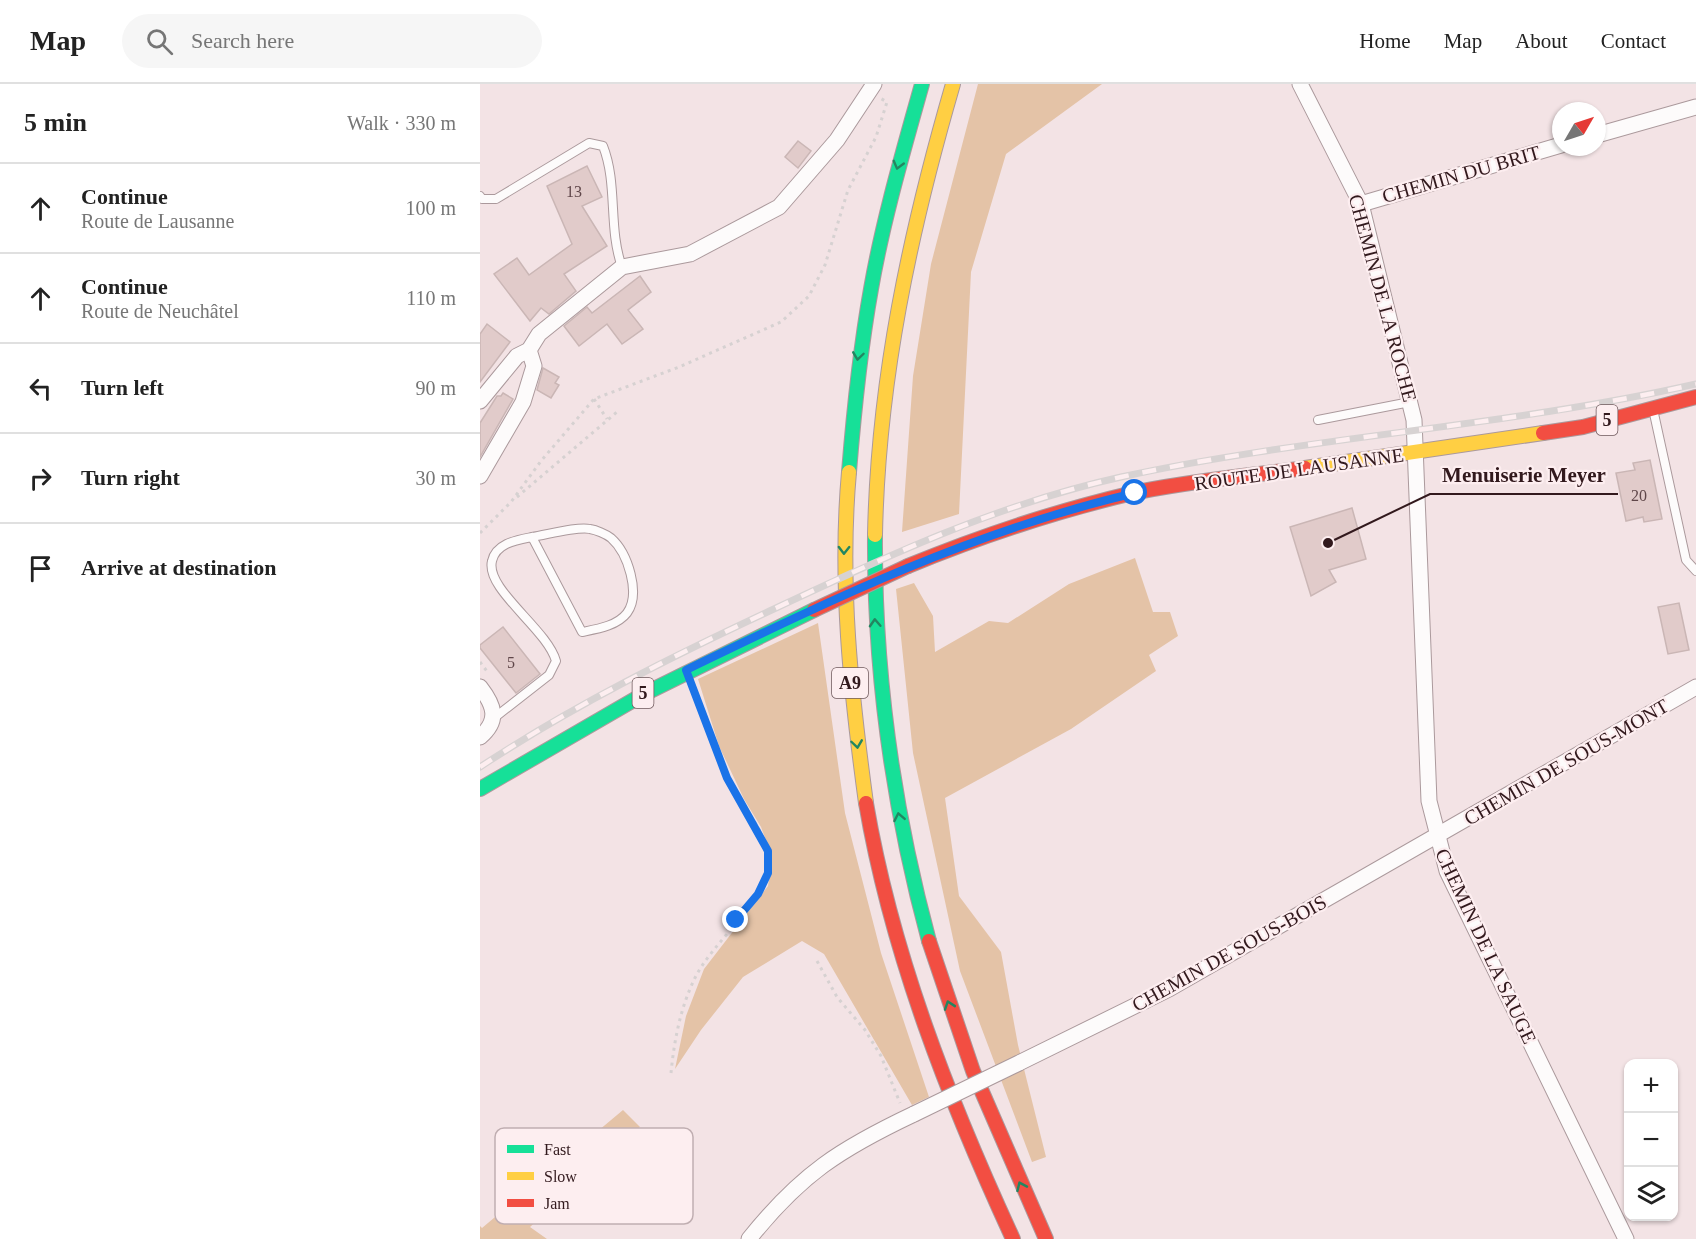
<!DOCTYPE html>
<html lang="en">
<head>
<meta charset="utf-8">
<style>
  body { margin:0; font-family:"Times New Roman",serif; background:#f6f6f6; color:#222 }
  .controls { position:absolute; right:18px; bottom:18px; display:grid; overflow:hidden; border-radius:12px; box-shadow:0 2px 4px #0004 }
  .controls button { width:54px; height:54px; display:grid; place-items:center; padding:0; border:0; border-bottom:2px solid #e0e0e0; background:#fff; color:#222; font:30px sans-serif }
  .compass { position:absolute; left:1072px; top:18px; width:54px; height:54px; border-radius:50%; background:#fff; box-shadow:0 2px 4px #0004; rotate:51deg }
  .stop { position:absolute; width:18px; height:18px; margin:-14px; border:4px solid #1a73e8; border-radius:50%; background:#fff }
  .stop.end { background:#1a73e8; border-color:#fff; box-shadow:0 2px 6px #0008 }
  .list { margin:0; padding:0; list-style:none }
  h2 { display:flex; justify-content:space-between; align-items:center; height:78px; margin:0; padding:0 24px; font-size:26px }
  h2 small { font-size:20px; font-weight:400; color:#767676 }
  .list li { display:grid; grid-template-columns:39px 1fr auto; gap:18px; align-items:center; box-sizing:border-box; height:90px; padding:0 24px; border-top:2px solid #e0e0e0 }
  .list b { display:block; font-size:22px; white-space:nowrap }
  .list p { margin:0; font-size:20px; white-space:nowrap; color:#767676 }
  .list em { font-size:20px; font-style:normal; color:#767676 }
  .icon { flex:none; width:33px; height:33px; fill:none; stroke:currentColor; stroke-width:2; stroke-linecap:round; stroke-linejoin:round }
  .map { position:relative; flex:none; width:1216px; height:1155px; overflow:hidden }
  header { display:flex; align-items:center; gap:36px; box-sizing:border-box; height:84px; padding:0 30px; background:#fff; border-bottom:2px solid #e0e0e0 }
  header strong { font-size:28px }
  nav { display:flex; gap:33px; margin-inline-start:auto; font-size:21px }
  .search { width:420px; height:54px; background:#f6f6f6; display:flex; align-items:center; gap:15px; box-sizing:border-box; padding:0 21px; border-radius:33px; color:#767676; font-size:22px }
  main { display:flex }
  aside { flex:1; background:#fff }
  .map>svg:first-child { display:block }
  .green { fill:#e4c3a7 }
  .building { fill:#e1cbca; stroke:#cab6b5; stroke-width:1.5 }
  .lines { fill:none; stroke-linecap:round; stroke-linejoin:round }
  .lane-casing { stroke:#ab999c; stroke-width:10 }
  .street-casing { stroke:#ab999c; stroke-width:17 }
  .fast-casing { stroke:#ab999c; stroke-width:16 }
  .slow-casing { stroke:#ab999c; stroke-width:16 }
  .jam-casing { stroke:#ab999c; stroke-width:16 }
  .path { stroke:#d6d1d1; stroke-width:3; stroke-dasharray:3 4.5; stroke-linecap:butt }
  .lane { stroke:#fdfbfb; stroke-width:8 }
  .street { stroke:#fdfbfb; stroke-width:15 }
  .fast { stroke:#16e098; stroke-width:14 }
  .slow { stroke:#ffcf43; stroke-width:14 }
  .jam { stroke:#f24e42; stroke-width:14 }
  .rail-casing { stroke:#d7d2d2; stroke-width:7 }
  .rail { stroke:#fdeef0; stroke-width:4.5; stroke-dasharray:14; stroke-linecap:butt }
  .street-bridge-casing { stroke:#ab999c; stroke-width:17; stroke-linecap:butt }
  .jam-bridge-casing { stroke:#ab999c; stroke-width:16; stroke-linecap:butt }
  .street-bridge { stroke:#fdfbfb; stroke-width:15 }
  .jam-bridge { stroke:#f24e42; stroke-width:14 }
  .oneway { stroke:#238661 }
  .route { stroke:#1a73e8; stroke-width:8 }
  .labels { text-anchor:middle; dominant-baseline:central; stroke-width:4.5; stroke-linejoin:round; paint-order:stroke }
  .number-label { font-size:16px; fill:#5f4649 }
  .shield { fill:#fdeef0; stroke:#6f595c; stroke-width:1.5 }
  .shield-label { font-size:18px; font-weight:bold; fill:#32191d }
  .street-label { font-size:20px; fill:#32191d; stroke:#fdeef0 }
  .key { fill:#fdeef0; stroke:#c0aeb1; stroke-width:1.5 }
  .key-label { font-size:16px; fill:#32191d }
  .leader { fill:none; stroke:#32191d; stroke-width:2 }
  .callout-dot { fill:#32191d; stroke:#fdeef0; stroke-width:2 }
  .callout-label { font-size:21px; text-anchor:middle; font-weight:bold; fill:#32191d; stroke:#fdeef0; stroke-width:4.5; stroke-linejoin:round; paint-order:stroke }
</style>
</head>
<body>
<header>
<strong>Map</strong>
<div class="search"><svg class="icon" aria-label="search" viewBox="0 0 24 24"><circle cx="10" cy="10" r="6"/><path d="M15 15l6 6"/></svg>Search here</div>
<nav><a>Home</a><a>Map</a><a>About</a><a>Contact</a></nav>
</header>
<main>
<aside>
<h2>5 min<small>Walk · 330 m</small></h2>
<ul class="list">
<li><svg class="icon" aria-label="ahead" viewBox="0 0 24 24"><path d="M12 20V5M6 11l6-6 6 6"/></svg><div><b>Continue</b><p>Route de Lausanne</p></div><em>100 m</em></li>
<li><svg class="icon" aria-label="ahead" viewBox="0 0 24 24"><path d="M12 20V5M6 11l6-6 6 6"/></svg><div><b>Continue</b><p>Route de Neuchâtel</p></div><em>110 m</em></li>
<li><svg class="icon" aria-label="left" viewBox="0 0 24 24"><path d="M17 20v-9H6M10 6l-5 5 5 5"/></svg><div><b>Turn left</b></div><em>90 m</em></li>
<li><svg class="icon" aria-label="right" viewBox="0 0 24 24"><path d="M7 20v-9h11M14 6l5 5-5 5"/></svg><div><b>Turn right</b></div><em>30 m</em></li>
<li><svg class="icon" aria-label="arrive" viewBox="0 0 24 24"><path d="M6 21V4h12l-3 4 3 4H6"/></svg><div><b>Arrive at destination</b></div></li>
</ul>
</aside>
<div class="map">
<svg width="1216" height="1155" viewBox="0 0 1216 1155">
  <rect width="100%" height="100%" fill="#f3e3e5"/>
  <g class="green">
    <path d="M498,0h124l-96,70 -35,118 -12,242 -57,18 11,-156 18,-112z"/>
    <path d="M655,474l18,54h17l8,24 -29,19 7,16 -85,58 -126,69 14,98 42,56 17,93 28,112 -14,5 -72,-191 -47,-218 -17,-164 18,-6 19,33 2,36 54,-31 19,2 61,-39z"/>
    <path d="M338,539l27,190 36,140 48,144 -17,8 -88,-151 -22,-13 -59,36 -42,53 -26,39 11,-53 18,-47 64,-83 4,-30 -11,-29 -17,-28 -25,-53 -21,-67z"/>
    <path d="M143,1026l17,17 -110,100 17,12h-67v-13l2,2z"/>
  </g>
  <g class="building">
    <path d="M318,57l13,10 -13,17 -13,-11z"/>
    <path d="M107,82l15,31 -20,9 25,40 -43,28 12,17 -27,23 -8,-6 -11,13 -36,-47 23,-16 12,17 43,-31 -25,-58z"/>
    <path d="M160,192l11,16 -23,18 15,19 -21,15 -15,-20 -28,22 -15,-20 23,-19 5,6z"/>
    <path d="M7,240l23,18 -30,40v-48z"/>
    <path d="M63,284l16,9 -4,6 4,2 -8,13 -14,-8z"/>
    <path d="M23,309l10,6 -33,58v-34l17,-27h4z"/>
    <path d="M1170,376l12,59 -18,3 -1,-5 -17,4 -10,-48 19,-3 -2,-7z"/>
    <path d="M872,424l14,51 -37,11 7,12 -25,14 -21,-69z"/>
    <path d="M1199,519l10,47 -21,4 -10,-47z"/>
    <path d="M23,543l37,47 -24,19 -36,-45v-3z"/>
  </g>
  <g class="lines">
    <defs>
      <g id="lane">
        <path d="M0,112l2,3h14l93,-56 14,3c15,38 5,82 19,121"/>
        <path d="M1173,325l33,151 10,11"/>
        <path d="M838,336l92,-18"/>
        <path d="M14,634l55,-43 7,-14c-9,-32 -71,-72 -64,-100 4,-18 25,-21 40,-24 14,-2 46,-11 58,-8 6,1 16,5 21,9 17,15 30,56 16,75 -10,13 -30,16 -45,19l-50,-95"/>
      </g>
      <g id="street">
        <path d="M820,0l61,120 53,216 15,381 18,70 179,368"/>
        <path d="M1117,51l99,-28"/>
        <path d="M881,120l200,-59"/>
        <path d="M0,317l37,-45 12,-6 10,-16 83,-67 68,-13 89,-47 58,-67 37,-56"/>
        <path d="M0,392l43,-74 11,-36 -5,-16"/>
        <path d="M0,603c14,18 20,33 0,50"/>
        <path d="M539,979l150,-74 527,-302"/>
        <path d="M269,1155c52,-65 91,-90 165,-125"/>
      </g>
      <g id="fast">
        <path d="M369,388c5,-62 11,-122 22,-183 12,-69 32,-137 51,-205"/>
        <path d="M395,451c-1,138 18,273 54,406"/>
        <path d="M0,705l164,-95 170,-84"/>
      </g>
      <g id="slow">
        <path d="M825,384l238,-35"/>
        <path d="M369,388c-10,111 2,221 17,331"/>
        <path d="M395,451c3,-155 35,-303 78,-451"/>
      </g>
      <g id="jam">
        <path d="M1063,349l40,-6 113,-30"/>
        <path d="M428,482c73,-30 148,-55 225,-73 56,-12 115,-17 172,-25"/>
        <path d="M386,719c26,152 83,297 147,436"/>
        <path d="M449,857l44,130 73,168"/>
      </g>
    </defs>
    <use href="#lane" class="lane-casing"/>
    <use href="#street" class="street-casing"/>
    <use href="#fast" class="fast-casing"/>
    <use href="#slow" class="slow-casing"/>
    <use href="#jam" class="jam-casing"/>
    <g class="path">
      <path d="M114,315l13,20"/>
      <path d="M37,413l100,-85"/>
      <path d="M0,449l31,-31 30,-41 53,-62 85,-32 102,-45 28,-26 16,-31 23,-75 28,-53 11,-35 -7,-4"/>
      <path d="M0,578l9,12"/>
      <path d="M337,877l20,36 28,33 16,26 19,47"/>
      <path d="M191,989c3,-31 9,-64 23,-93 18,-40 79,-81 74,-126 -3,-24 -30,-54 -41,-76 -14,-28 -23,-60 -34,-89"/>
    </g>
    <use href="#lane" class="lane"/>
    <use href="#street" class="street"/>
    <use href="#fast" class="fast"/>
    <use href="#slow" class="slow"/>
    <use href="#jam" class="jam"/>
    <defs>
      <path id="rail" d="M0,683c94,-62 195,-112 296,-159 113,-53 223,-104 345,-131 189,-41 386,-50 575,-93"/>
    </defs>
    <use href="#rail" class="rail-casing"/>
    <use href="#rail" class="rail"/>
    <defs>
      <path id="street-bridge" d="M434,1030l105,-51"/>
      <path id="jam-bridge" d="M334,526l94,-44"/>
    </defs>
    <use href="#street-bridge" class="street-bridge-casing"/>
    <use href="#jam-bridge" class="jam-bridge-casing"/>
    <use href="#street-bridge" class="street-bridge"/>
    <use href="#jam-bridge" class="jam-bridge"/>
  </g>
  <defs><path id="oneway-chevron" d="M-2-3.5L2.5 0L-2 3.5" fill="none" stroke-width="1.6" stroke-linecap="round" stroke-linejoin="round" transform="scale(1.5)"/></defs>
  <g class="oneway">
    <use href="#oneway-chevron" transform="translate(418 81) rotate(105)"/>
    <use href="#oneway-chevron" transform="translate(378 272) rotate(98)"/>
    <use href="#oneway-chevron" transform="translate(364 466) rotate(91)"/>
    <use href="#oneway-chevron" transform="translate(395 539) rotate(-93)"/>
    <use href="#oneway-chevron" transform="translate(377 660) rotate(82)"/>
    <use href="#oneway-chevron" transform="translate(419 733) rotate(-101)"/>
    <use href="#oneway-chevron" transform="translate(469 921) rotate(-109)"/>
    <use href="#oneway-chevron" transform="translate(541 1102) rotate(-114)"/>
  </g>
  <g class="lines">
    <path class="route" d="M256,836l22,-26 10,-21v-22l-41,-73 -41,-108c149,-72 287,-139 449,-177"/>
  </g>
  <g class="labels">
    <g class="number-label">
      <text x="94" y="107">13</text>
      <text x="1159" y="411">20</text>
      <text x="31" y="578">5</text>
    </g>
    <g class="shield">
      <rect x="1116.5" y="321" width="21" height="30" rx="4.5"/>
      <rect x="352" y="584" width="36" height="30" rx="4.5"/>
      <rect x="152.5" y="594" width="21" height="30" rx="4.5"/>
    </g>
    <g class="shield-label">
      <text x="1127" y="336">5</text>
      <text x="370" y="599">A9</text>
      <text x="163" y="609">5</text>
    </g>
    <g class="street-label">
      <text transform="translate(981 90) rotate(-16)">CHEMIN DU BRIT</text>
      <text transform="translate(903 214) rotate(75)">CHEMIN DE LA ROCHE</text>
      <text transform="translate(819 385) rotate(-8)">ROUTE DE LAUSANNE</text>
      <text transform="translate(1086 678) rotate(-30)">CHEMIN DE SOUS-MONT</text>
      <text transform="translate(1006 862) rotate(65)">CHEMIN DE LA SAUGE</text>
      <text transform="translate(749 869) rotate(-29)">CHEMIN DE SOUS-BOIS</text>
    </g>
  </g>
  <rect x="15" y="1044" width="198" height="96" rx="9" class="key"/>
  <rect x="27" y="1061" width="27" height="8" fill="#16e098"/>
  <rect x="27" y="1088" width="27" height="8" fill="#ffcf43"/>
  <rect x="27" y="1115" width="27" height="8" fill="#f24e42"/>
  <g class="key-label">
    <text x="64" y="1071">Fast</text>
    <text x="64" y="1098">Slow</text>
    <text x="64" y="1125">Jam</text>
  </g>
  <path class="leader" d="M848 459L950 410H1138"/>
  <circle class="callout-dot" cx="848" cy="459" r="6"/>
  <g class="callout-label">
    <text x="1044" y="398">Menuiserie Meyer</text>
  </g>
</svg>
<div class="controls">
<button>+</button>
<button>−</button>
<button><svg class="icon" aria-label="layers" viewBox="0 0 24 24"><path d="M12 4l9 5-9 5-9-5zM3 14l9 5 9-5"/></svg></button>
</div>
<svg class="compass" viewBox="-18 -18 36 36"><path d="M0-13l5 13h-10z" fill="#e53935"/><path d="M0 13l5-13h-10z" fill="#767676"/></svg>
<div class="stop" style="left:655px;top:409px"></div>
<div class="stop end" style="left:256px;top:836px"></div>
</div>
</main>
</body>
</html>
